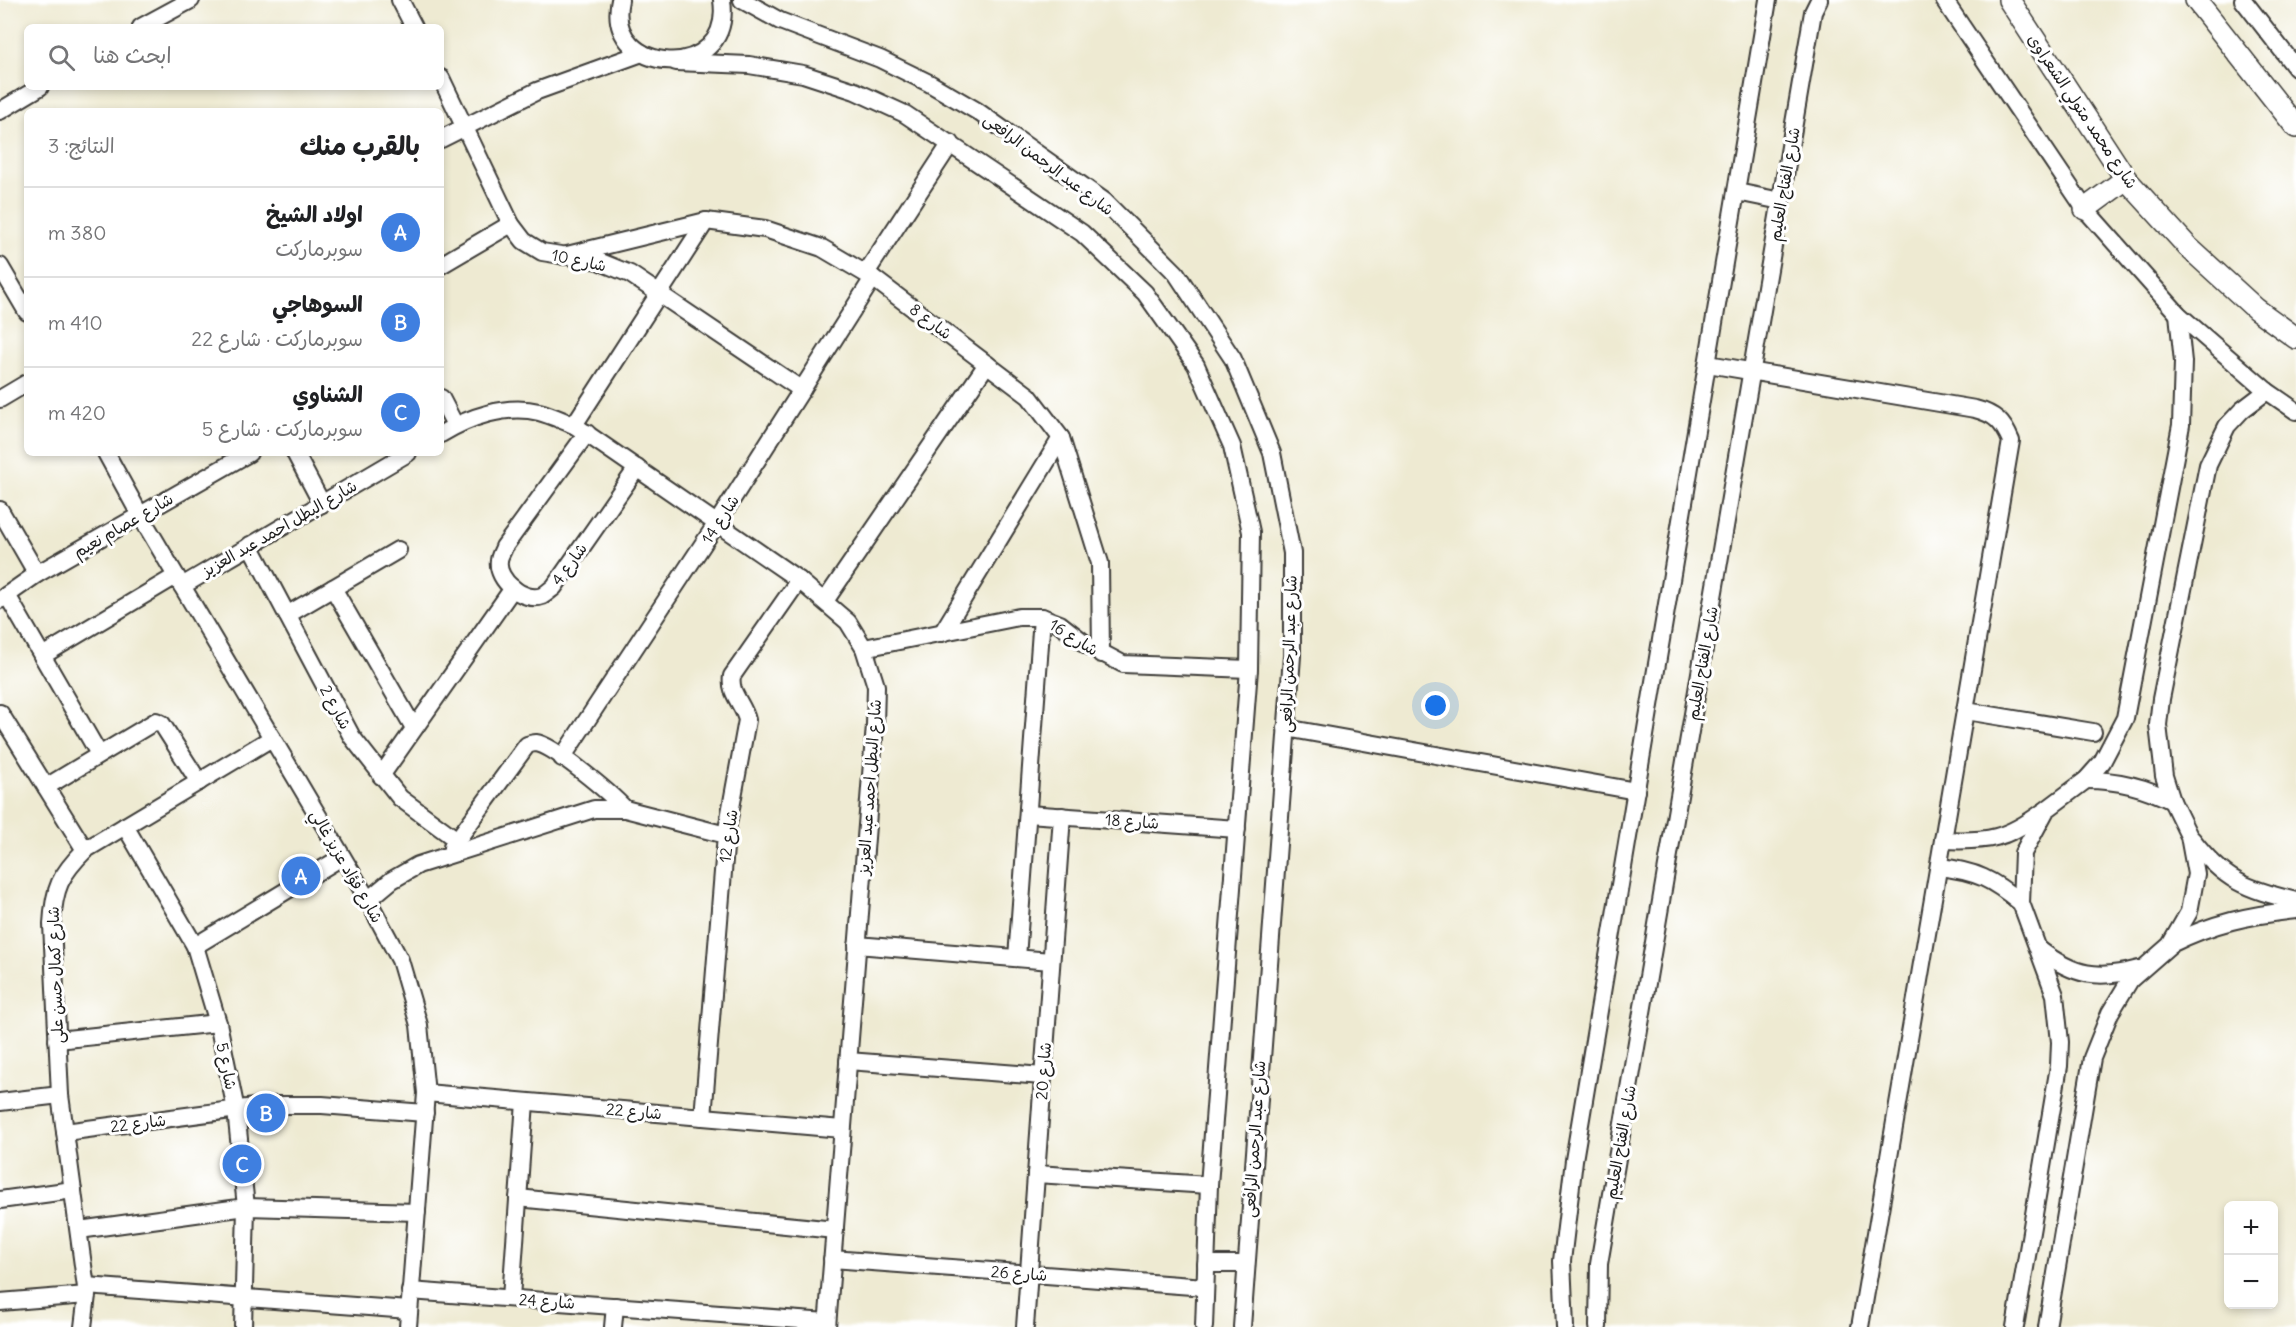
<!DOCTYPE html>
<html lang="ar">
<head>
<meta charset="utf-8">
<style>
  body { margin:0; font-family:Delius,"Playpen Sans Arabic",sans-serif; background:#f2f2f2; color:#202124; direction:rtl }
  .controls { position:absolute; right:18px; bottom:18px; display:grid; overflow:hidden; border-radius:9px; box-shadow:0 3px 9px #0003 }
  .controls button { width:54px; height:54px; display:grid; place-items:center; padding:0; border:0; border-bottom:2px solid #e0e0e0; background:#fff; color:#202124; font:30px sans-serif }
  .you { position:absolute; left:1436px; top:706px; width:21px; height:21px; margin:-15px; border:4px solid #fff; border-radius:50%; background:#1a73e8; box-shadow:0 0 0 9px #1a73e833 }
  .badge { display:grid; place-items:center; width:39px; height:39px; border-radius:50%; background:#0b8043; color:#fff; font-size:20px; font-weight:700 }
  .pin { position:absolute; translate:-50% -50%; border:3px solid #fff; box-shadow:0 2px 6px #0006 }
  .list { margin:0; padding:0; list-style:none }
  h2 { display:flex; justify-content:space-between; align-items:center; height:78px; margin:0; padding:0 24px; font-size:26px }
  h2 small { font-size:20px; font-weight:400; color:#757577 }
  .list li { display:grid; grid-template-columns:39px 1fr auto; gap:18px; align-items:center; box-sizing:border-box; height:90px; padding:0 24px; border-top:2px solid #e0e0e0 }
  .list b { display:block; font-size:22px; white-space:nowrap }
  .list p { margin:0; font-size:20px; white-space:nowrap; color:#757577 }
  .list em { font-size:20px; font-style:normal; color:#757577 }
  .icon { flex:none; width:33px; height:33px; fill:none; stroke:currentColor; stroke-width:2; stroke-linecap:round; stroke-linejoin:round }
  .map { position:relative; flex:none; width:2296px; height:1327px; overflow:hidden; direction:ltr }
  .search { position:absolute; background:#fff; box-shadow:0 3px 9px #0003; left:24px; top:24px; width:420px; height:66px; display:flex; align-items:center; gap:15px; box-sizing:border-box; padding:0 21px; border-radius:9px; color:#757577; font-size:22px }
  .panel { position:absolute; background:#fff; box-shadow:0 3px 9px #0003; left:24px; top:108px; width:420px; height:348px; border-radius:9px; direction:rtl }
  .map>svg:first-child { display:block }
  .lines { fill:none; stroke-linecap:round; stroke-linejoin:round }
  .minor-casing { stroke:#3c3b37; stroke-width:20 }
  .tertiary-casing { stroke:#3c3b37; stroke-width:24 }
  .minor { stroke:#fff; stroke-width:16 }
  .tertiary { stroke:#fff; stroke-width:21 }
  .labels { text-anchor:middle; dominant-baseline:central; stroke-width:6; stroke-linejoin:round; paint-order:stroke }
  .street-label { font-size:16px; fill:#1c1c1c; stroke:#fff }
</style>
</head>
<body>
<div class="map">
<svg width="2296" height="1327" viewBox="0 0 2296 1327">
  <rect width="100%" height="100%" fill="#fff"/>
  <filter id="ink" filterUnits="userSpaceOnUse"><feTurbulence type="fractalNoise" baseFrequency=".0167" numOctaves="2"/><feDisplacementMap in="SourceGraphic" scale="12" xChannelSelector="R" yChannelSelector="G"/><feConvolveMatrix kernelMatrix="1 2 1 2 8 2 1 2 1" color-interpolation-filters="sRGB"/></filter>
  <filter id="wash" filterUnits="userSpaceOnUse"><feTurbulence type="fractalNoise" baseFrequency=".008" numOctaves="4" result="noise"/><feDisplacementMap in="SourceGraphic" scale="24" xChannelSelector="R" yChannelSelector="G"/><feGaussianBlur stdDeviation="1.35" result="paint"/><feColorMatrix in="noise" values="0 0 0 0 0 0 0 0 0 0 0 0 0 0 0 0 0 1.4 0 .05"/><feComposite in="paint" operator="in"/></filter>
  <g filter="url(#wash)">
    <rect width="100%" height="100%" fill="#eeead2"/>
  </g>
  <g filter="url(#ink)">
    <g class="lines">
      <defs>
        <g id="minor">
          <path d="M400,0l14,27"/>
          <path d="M620,0c-17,76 114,85 102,0"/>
          <path d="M742,0l38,21 100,38 49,24 48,28 127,90 72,72 57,86 39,94 20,100v103l-50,671"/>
          <path d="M1944,0l141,209 93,105 89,77 29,20"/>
          <path d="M2243,0l53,68"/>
          <path d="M141,27l50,-27"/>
          <path d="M676,62l73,3 54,9 52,17 50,23 177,119 63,60 51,72 36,81 19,86 -2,137 -40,516 -5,142"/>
          <path d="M441,78l70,146 13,17 18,11 56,9 32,13 172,116"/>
          <path d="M0,111l40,-24"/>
          <path d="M441,139l96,-48 105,-38"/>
          <path d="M1737,192l44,9"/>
          <path d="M563,256l143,-35 59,8 57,19 51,30 156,118 32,42 39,125 1,91"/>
          <path d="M441,265l70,-41"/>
          <path d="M0,266l27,46"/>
          <path d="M866,273l85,-130"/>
          <path d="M1708,364l267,45c20,5 28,13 36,32l-151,886"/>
          <path d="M441,398l14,27"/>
          <path d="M0,399l27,-16"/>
          <path d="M574,425l132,-204"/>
          <path d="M587,433l-83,114c-1,4 -5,9 -5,14 -3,19 25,42 43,35 4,-2 8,-6 12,-9l83,-119"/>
          <path d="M441,434c28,-17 65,-30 98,-22 12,3 24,9 35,13l225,155 49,42 16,26 12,38 -1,39 -48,602"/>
          <path d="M106,453l34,62 228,385 32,60 19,65 7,68 -18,234"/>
          <path d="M295,453l27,51"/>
          <path d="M0,510l37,64"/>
          <path d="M250,545l102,192 48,61 57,42"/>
          <path d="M182,586l226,-133"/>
          <path d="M333,588l81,140"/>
          <path d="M7,595l92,159"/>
          <path d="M0,600l37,-26 212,-121"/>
          <path d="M825,601l162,-237"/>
          <path d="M287,615l111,-65"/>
          <path d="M942,633l119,-195"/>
          <path d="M864,648l155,-31h23l18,7 27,21 36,19 126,5"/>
          <path d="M42,656l134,-80"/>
          <path d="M1966,711l127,21"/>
          <path d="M0,713l85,137"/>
          <path d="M1286,728l350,63"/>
          <path d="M562,758l155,-235 156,-245"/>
          <path d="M381,776l132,-188"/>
          <path d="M2086,780c31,0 58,6 86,21"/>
          <path d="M46,787l110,-66 6,3 37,58"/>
          <path d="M1028,814l209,15"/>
          <path d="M125,826l70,120 23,77 18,87 10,97 -3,120"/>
          <path d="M2192,839c32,42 54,50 104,62"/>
          <path d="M1943,840c46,2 63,-1 100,-28"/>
          <path d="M452,847l75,-102c3,-1 6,-2 9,-2 18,2 76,52 89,66"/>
          <path d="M1939,867c37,4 53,12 82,36"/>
          <path d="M368,900l24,-20 26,-15 176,-56h31l101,26"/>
          <path d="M2171,944c41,-21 79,-29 125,-34"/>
          <path d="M857,945l194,16"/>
          <path d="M195,946l147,-89"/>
          <path d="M2040,950c34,26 58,30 99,19"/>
          <path d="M1017,958l25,-341"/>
          <path d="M57,1040l161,-17"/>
          <path d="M848,1061l195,15"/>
          <path d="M426,1093l416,36"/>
          <path d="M0,1102l60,-7"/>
          <path d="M703,1117l23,-282 21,-115c-4,-17 -18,-26 -15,-44l67,-96"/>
          <path d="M65,1132l204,-27h53l103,8"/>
          <path d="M1036,1174l173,11"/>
          <path d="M518,1198l317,32"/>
          <path d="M0,1200l73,-10"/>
          <path d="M79,1230l167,-23 171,5"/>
          <path d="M832,1259l373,28"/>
          <path d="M1206,1264h38"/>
          <path d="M86,1286l323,24"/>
          <path d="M410,1291l417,31"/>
          <path d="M511,1298l14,-196"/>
          <path d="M0,1302l87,-7"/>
          <path d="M83,1327l4,-32 -27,-200 -8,-171c2,-36 8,-49 33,-74l187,-112"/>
          <path d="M613,1327l2,-21"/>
          <path d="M1025,1327l37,-511"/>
          <path d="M1565,1327l-3,-66 12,-101 194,-1160"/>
          <path d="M1598,1327l1,-63 214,-1252 6,-12"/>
          <path d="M2015,1327l44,-261 1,-24 -5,-47 -34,-92 2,-50 23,-43 40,-30 16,-18 23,-44 56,-293 2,-63 -5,-48"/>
          <path d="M2047,1327l45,-269 18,-45 20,-33 40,-35 19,-33 7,-38 -7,-38 -17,-35 -8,-25 -6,-51 3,-26 47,-234 19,-39 15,-16 25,-19"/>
        </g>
        <g id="tertiary">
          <path d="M2009,0l117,179 62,68 68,62 40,29"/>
          <path d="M2196,0l100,127"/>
          <path d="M2085,209l41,-30"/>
        </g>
      </defs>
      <use href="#minor" class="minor-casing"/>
      <use href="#tertiary" class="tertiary-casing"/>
      <use href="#minor" class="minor"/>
      <use href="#tertiary" class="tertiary"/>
    </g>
  </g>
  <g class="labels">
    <g class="street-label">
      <text transform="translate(2083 111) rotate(56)">شارع محمد متولي الشعراوى</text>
      <text transform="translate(1049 164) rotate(37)">شارع عبد الرحمن الرافعى</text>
      <text transform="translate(1784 184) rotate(-80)">شارع الفتاح العليم</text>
      <text transform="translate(579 260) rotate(12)">شارع 10</text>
      <text transform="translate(931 321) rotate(37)">شارع 8</text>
      <text transform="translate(720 519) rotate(-57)">شارع 14</text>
      <text transform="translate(123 525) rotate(-30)">شارع عصام نعيم</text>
      <text transform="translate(279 528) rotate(-30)">شارع البطل احمد عبد العزيز</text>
      <text transform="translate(569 564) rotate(-54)">شارع 4</text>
      <text transform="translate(1074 637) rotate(32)">شارع 16</text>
      <text transform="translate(1288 654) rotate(-88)">شارع عبد الرحمن الرافعى</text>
      <text transform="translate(1702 663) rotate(-80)">شارع الفتاح العليم</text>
      <text transform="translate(336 707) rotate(62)">شارع 2</text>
      <text transform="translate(869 787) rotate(-86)">شارع البطل احمد عبد العزيز</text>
      <text transform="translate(1132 821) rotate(4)">شارع 18</text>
      <text transform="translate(728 836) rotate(-82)">شارع 12</text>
      <text transform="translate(347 866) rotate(60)">شارع فؤاد عزيز غالي</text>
      <text transform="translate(55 975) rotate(-92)">شارع كمال حسن على</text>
      <text transform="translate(227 1066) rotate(78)">شارع 5</text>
      <text transform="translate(1043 1071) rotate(-86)">شارع 20</text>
      <text transform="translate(634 1111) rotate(5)">شارع 22</text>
      <text transform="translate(138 1123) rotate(-7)">شارع 22</text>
      <text transform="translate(1254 1139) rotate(-86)">شارع عبد الرحمن الرافعى</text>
      <text transform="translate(1620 1142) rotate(-80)">شارع الفتاح العليم</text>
      <text transform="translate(1019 1273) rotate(4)">شارع 26</text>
      <text transform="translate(547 1301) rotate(4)">شارع 24</text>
    </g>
  </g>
</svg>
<div class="controls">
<button>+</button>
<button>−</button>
</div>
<div class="you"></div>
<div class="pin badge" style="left:301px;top:876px;background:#3f7fe0">A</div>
<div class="pin badge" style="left:266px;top:1113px;background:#3f7fe0">B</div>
<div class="pin badge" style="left:242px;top:1164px;background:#3f7fe0">C</div>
<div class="search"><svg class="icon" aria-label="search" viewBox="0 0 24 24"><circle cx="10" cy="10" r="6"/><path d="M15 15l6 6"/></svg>ابحث هنا</div>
<section class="panel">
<h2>بالقرب منك<small>النتائج: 3</small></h2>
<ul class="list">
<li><span class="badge" style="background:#3f7fe0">A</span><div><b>اولاد الشيخ</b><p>سوبرماركت</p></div><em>380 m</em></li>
<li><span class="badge" style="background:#3f7fe0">B</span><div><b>السوهاجي</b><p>سوبرماركت · شارع 22</p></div><em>410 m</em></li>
<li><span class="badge" style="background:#3f7fe0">C</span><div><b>الشناوي</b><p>سوبرماركت · شارع 5</p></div><em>420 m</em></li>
</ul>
</section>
</div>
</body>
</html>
